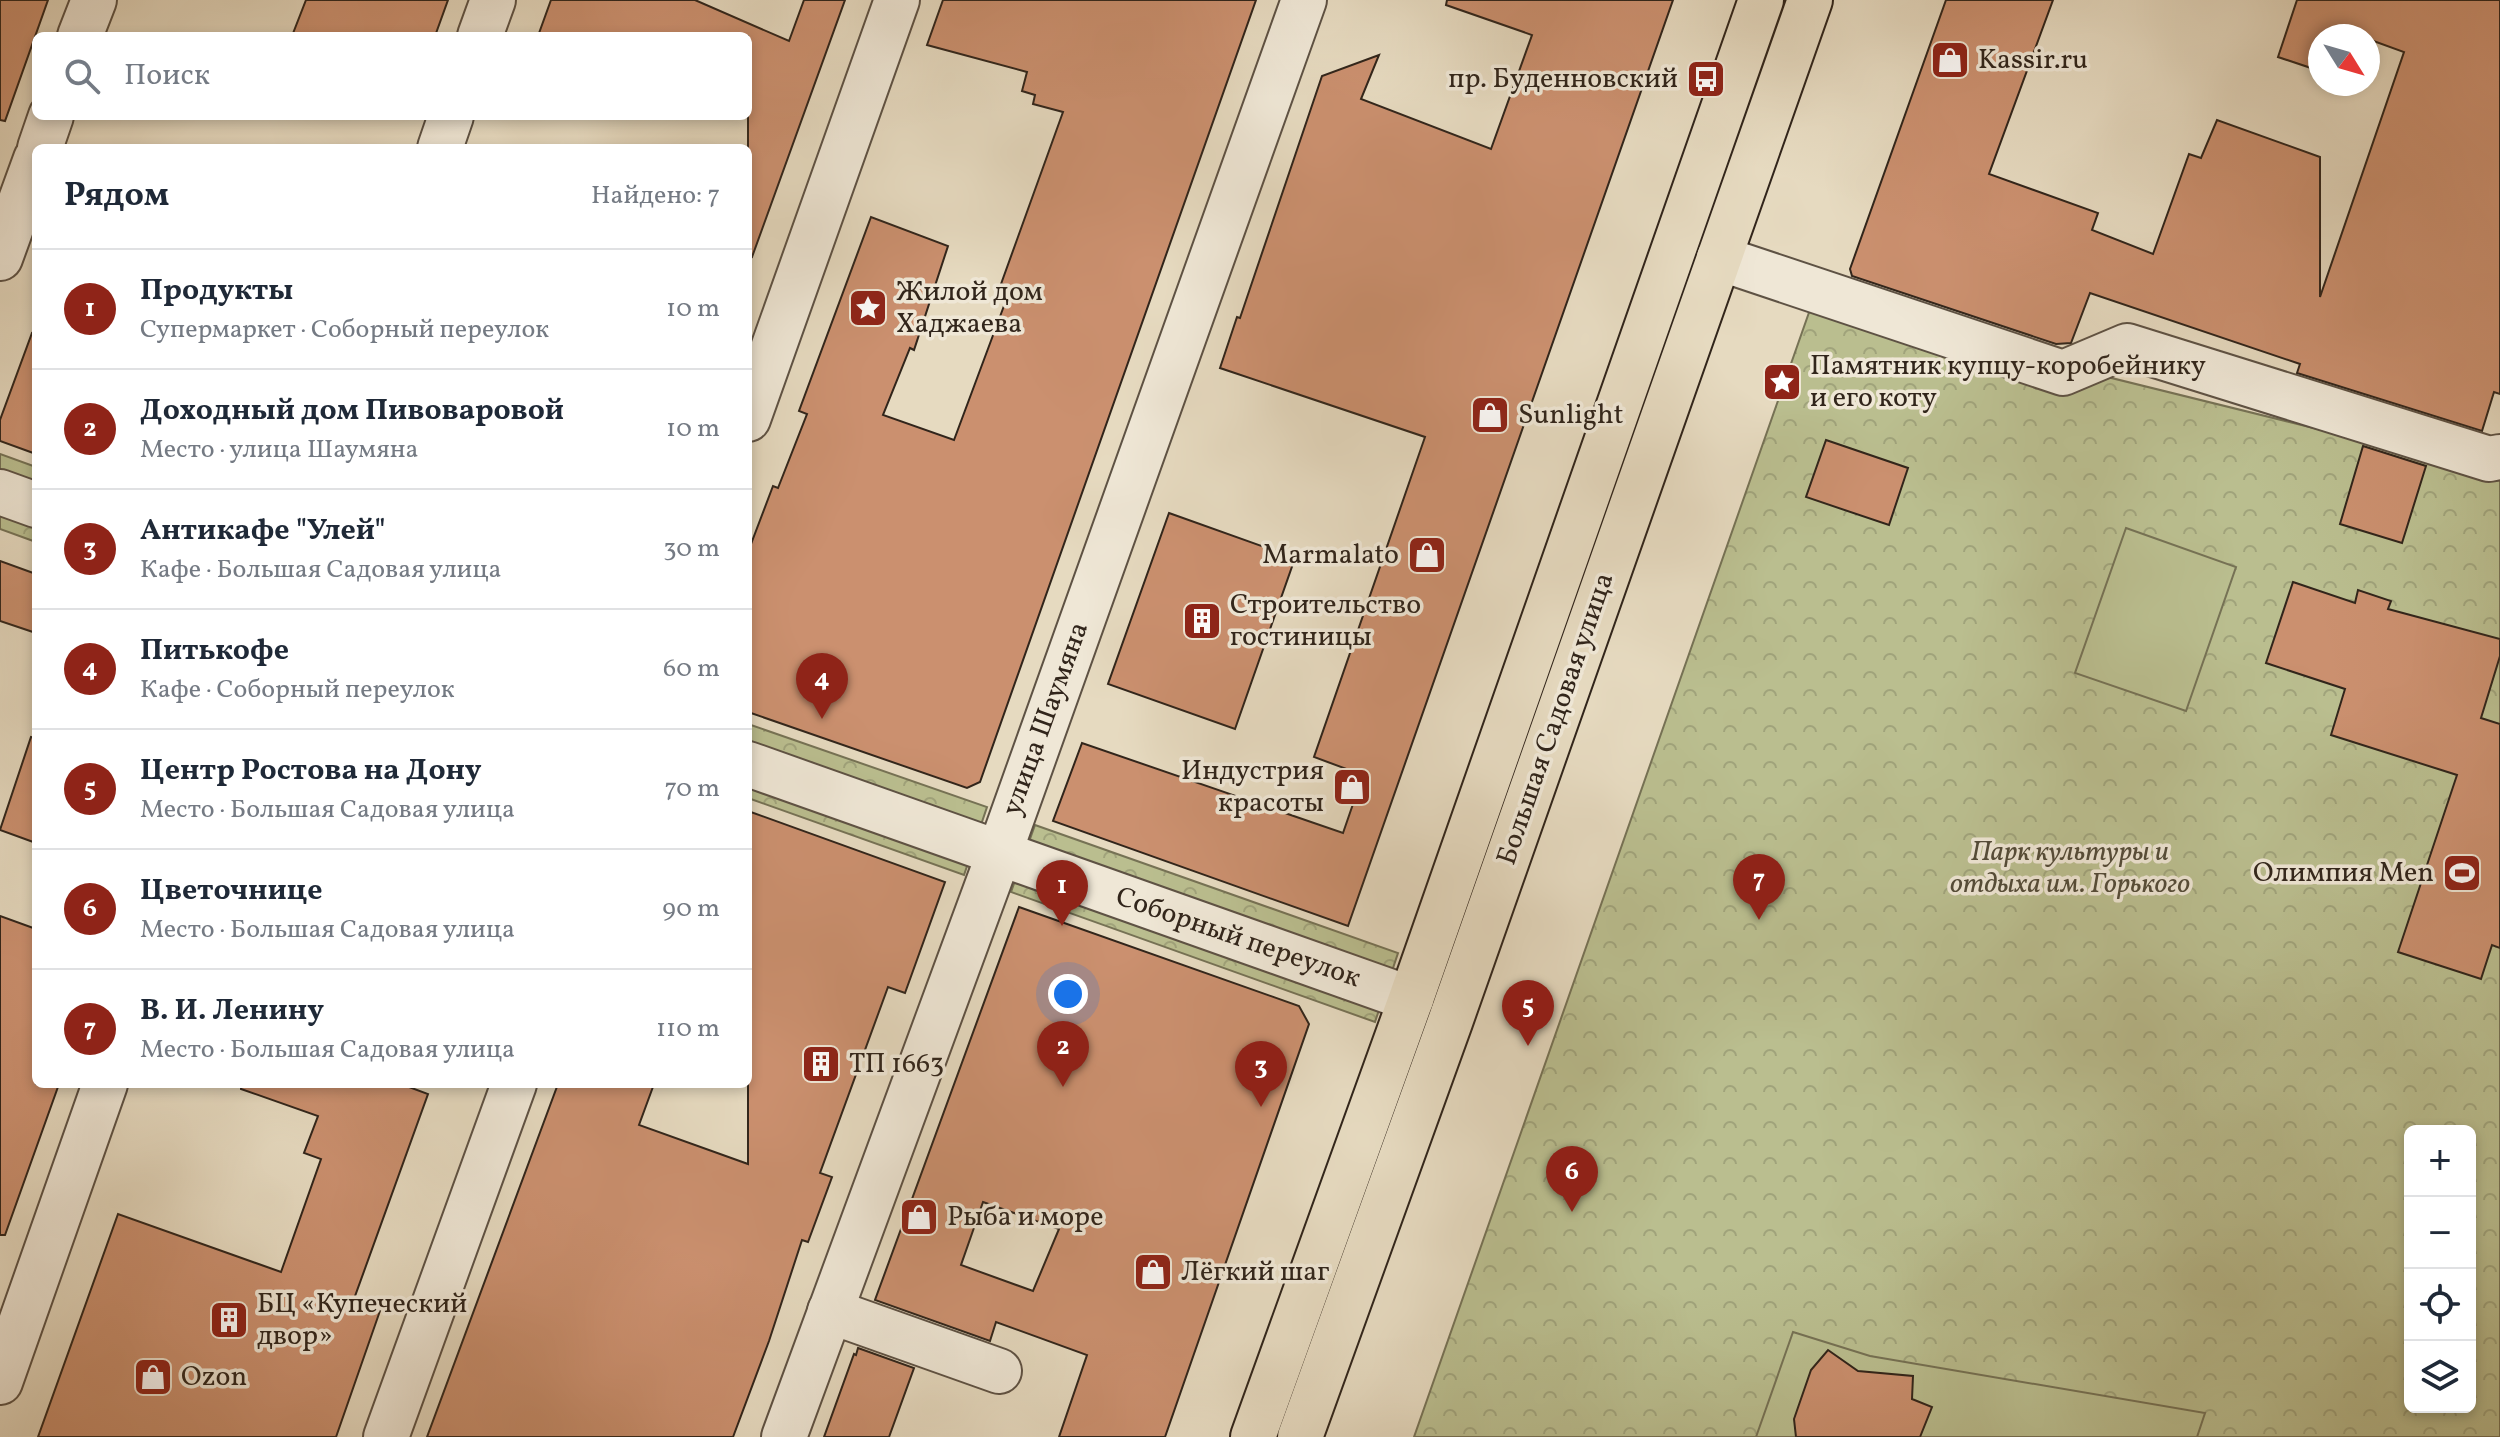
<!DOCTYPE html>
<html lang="ru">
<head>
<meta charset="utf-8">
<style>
  body { margin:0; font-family:Vollkorn,serif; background:#f6f6f7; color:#1f2937 }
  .controls { position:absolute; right:24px; bottom:24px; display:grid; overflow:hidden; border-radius:12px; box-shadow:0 4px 12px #0003 }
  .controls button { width:72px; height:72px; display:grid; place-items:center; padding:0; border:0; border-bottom:2px solid #e0e1e3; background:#fff; color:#1f2937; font:40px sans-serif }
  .compass { position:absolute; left:2308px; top:24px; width:72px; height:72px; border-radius:50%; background:#fff; box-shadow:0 4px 12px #0003; rotate:127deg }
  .you { position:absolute; left:1068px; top:994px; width:28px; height:28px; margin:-20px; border:6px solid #fff; border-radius:50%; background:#1a73e8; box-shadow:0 0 0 12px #1a73e833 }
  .badge { display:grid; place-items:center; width:52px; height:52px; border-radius:50%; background:#8f2418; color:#fff; font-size:26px; font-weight:700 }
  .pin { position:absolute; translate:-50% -66px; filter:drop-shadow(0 2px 4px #0008) }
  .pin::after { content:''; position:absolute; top:42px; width:28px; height:24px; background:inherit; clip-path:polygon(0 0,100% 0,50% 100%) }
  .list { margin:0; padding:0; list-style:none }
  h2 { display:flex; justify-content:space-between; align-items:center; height:104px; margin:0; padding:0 32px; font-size:34px }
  h2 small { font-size:26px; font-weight:400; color:#747a83 }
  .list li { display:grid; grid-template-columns:52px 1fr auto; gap:24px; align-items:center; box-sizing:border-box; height:120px; padding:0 32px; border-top:2px solid #e0e1e3 }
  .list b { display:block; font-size:30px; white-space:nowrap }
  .list p { margin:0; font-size:26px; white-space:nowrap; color:#747a83 }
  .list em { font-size:26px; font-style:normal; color:#747a83 }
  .icon { flex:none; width:44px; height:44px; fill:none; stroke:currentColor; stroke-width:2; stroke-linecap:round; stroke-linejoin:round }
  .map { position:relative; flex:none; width:2500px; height:1437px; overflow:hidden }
  .search { position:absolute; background:#fff; box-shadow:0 4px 12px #0003; left:32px; top:32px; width:720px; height:88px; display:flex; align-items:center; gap:20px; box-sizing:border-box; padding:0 28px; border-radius:12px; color:#747a83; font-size:30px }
  .panel { position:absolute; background:#fff; box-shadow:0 4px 12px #0003; left:32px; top:144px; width:720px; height:944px; border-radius:12px }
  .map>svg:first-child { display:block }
  .forest { fill:url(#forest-crowns); stroke:#767255; stroke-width:2; fill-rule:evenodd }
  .garden { fill:#babe8f; stroke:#767255; stroke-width:2 }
  .building { fill:#cb906f; stroke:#31251b; stroke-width:2; fill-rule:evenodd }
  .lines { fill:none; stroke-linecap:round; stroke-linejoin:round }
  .minor-casing { stroke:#5e5244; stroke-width:48 }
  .major-casing { stroke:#31251b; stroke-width:48 }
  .minor { stroke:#efe7d6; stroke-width:44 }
  .major { stroke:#e6dac0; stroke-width:44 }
  .labels { text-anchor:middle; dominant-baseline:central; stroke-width:7; stroke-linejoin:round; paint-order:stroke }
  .poi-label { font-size:28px; fill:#31251b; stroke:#efe7d6; text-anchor:start }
  .street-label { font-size:28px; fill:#31251b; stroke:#efe7d6 }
  .park-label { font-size:28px; font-style:italic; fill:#534b38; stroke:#efe7d6 }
</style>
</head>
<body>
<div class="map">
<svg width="2500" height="1437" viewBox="0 0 2500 1437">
  <defs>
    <pattern id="forest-crowns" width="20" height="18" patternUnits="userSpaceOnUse" patternTransform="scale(2)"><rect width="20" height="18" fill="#babe8f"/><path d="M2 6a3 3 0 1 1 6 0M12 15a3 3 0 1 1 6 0" fill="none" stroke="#a0a37b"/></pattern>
  </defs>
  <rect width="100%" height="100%" fill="#e6dac0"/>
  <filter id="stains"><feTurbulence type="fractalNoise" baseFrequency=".0025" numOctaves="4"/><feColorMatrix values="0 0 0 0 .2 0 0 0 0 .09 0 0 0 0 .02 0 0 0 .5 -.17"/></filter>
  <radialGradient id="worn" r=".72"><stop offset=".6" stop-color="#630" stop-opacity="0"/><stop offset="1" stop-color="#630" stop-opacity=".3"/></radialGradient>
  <g class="forest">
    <path d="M1812,304l688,170v963h-1086zM2410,1131h60v276h-60z"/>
    <path d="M0,454l36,13v75l-36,-13z"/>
    <path d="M748,724l239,83 -23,68 -216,-77z"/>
    <path d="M1035,825l363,128 -23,69 -364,-130z"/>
  </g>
  <g class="garden">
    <path d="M2126,528l110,39 -50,144 -111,-38z"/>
    <path d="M1793,1332l77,24 335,57 -8,24h-441z"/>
  </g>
  <g class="building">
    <path d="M0,0h48l-43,121 -5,-1z"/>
    <path d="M306,0h142l-13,36h-143z"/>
    <path d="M551,0h144l94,41 15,-41h41l-93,257 -4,-1v-220h-210z"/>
    <path d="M943,0h313l-276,782 -13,6 -219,-76v-160l25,-66 5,2 29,-74 -8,-3 72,-194 77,29 -34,104 -4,-2 -27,67 71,25 57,-153 -10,-3 62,-172 -30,-8 2,-9 -13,-4 5,-19 -100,-27z"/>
    <path d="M1447,0h226l-325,926 -295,-105 29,-78 261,90 20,-58 -49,-18 111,-320 -205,-69 17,-51 3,1 82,-242 57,-21 -18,44 130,50 41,-114 -86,-30z"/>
    <path d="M1946,0h107l-64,174 109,39 -6,17 61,24 36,-100 12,4 16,-38 103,37v140l84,-245 -36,-13v-3h-48v35l-42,-14 19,-57h203v394l-6,-2 -12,39 -185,-58 3,-9 -210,-71 -19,50 -15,1 -204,-68 -2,-7z"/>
    <path d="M32,333l4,1v120l-36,-13v-21z"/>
    <path d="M1826,440l82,28 -19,57 -83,-28z"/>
    <path d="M2363,446l63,20 -24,77 -62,-19z"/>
    <path d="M1169,513l126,45 -60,171 -127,-45z"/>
    <path d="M0,561l36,13v59l-36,-12z"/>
    <path d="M2293,582l62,21 3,-13 33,11 -3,8 112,30v17l-19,62 19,6v224l-8,-3 -11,34 -83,-27 59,-177 -126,-40 14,-46 -79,-26z"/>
    <path d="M31,737l5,1v105l-36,-13z"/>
    <path d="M748,811l197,71 -40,111 -17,-6 -68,186 12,4 -24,65 -6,-2 -33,101 -36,96h-306l131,-353h96l-15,41 109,39z"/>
    <path d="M1019,907l280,99 10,18 -144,413h-106l28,-82 -91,-33 -6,19 -115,-41zM983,1202l76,27 -26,62 -72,-26z"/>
    <path d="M0,916l36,13v155h23l-54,151h-5z"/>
    <path d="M241,1084h160l27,10 -74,205 27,9 -45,129h-298l80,-223 163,58 40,-113 -17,-6 14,-37 -77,-27z"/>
    <path d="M858,1348l56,20 -25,69h-65l30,-83 2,1z"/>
    <path d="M1828,1350l30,21 55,5 -1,23 20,8 -12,30h-124l-2,-18 17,-49z"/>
  </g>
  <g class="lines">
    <defs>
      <g id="minor">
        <path d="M80,36l14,-36"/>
        <path d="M480,36l13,-36"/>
        <path d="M40,148l11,-32"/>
        <path d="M440,148l11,-32"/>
        <path d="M0,258l36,-99"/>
        <path d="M1719,258l344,115 64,-27 362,113 11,-2"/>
        <path d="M748,419l149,-419"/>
        <path d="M0,492l36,13"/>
        <path d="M748,764l663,235"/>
        <path d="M830,1311l169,60"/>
        <path d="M0,1382l105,-298"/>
        <path d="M386,1437l128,-353"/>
        <path d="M784,1437l215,-583 305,-854"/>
      </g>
      <g id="major">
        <path d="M1253,1437l158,-438 350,-999"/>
        <path d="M1300,1437l150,-415 360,-1022"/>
      </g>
    </defs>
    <use href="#minor" class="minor-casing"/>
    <use href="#major" class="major-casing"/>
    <use href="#minor" class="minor"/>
    <use href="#major" class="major"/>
  </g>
  <defs>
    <symbol id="shop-square" viewBox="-11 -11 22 22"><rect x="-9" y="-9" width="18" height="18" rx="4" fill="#8f2418" stroke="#efe7d6"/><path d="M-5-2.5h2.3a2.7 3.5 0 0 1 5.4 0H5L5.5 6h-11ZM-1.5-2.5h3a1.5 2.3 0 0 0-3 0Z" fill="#fff"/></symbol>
    <symbol id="bus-square" viewBox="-11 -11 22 22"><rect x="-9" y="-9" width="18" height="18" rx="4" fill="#8f2418" stroke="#efe7d6"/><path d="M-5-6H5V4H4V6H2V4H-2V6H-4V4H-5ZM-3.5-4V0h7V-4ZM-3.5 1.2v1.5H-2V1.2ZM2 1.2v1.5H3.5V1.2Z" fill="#fff"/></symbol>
    <symbol id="sight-square" viewBox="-11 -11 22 22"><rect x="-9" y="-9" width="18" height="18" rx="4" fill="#8f2418" stroke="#efe7d6"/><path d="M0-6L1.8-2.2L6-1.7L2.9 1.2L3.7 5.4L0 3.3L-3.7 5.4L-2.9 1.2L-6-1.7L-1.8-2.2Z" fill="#fff"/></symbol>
    <symbol id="building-square" viewBox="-11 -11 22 22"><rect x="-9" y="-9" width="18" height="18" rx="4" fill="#8f2418" stroke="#efe7d6"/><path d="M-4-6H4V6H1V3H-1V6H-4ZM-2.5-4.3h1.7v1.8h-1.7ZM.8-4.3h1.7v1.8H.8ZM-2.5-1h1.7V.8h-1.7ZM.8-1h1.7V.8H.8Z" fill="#fff"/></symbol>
    <symbol id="stadium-square" viewBox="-11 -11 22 22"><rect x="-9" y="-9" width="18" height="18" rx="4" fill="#8f2418" stroke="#efe7d6"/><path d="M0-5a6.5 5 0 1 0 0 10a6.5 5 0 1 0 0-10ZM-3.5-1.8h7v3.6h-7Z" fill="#fff"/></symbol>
  </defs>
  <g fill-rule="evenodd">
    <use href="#shop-square" x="1928" y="38" width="44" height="44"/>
    <use href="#bus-square" x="1684" y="57" width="44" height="44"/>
    <use href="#sight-square" x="846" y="286" width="44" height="44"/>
    <use href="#sight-square" x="1760" y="360" width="44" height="44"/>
    <use href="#shop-square" x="1468" y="393" width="44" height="44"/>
    <use href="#shop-square" x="1405" y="533" width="44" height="44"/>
    <use href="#building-square" x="1180" y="599" width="44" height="44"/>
    <use href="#shop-square" x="1330" y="765" width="44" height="44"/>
    <use href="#stadium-square" x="2440" y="851" width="44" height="44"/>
    <use href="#building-square" x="799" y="1042" width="44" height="44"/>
    <use href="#shop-square" x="897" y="1195" width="44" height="44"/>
    <use href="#shop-square" x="1131" y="1250" width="44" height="44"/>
    <use href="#building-square" x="207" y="1298" width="44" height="44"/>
    <use href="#shop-square" x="131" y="1355" width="44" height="44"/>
  </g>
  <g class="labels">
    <g class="poi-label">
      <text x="1978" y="60">Kassir.ru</text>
      <text x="1678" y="79" text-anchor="end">пр. Буденновский</text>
      <text x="896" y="292">Жилой дом<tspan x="896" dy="32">Хаджаева</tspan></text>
      <text x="1810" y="366">Памятник купцу-коробейнику<tspan x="1810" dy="32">и его коту</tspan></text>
      <text x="1518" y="415">Sunlight</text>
      <text x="1399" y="555" text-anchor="end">Marmalato</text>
      <text x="1230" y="605">Строительство<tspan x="1230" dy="32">гостиницы</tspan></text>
      <text x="1324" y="771" text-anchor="end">Индустрия<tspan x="1324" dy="32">красоты</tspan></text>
      <text x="2434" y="873" text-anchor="end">Олимпия Men</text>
      <text x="849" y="1064">ТП 1663</text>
      <text x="947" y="1217">Рыба и море</text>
      <text x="1181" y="1272">Лёгкий шаг</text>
      <text x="257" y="1304">БЦ «Купеческий<tspan x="257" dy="32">двор»</tspan></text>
      <text x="181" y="1377">Ozon</text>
    </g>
    <g class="street-label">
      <text transform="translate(1046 719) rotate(-70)">улица Шаумяна</text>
      <text transform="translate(1556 719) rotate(-71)">Большая Садовая улица</text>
      <text transform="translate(1238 938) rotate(19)">Соборный переулок</text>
    </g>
    <g class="park-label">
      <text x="2070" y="852">Парк культуры и<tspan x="2070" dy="32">отдыха им. Горького</tspan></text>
    </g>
  </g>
  <rect width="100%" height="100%" filter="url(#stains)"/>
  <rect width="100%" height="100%" fill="url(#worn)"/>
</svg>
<div class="controls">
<button>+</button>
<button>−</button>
<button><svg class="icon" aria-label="locate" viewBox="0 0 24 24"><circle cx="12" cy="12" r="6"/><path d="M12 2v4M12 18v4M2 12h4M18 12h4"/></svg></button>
<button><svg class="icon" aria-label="layers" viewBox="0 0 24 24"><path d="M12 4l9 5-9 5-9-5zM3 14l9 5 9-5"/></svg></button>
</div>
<svg class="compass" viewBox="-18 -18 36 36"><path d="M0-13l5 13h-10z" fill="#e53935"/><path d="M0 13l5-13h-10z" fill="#747a83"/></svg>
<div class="you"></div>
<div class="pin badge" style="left:1062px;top:926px">1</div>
<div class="pin badge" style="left:1063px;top:1087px">2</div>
<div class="pin badge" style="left:1261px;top:1107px">3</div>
<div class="pin badge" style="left:822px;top:719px">4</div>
<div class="pin badge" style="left:1528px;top:1046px">5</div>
<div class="pin badge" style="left:1572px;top:1212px">6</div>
<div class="pin badge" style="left:1759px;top:920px">7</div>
<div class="search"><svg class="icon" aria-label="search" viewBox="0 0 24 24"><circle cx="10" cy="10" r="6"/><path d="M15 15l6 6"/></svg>Поиск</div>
<section class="panel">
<h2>Рядом<small>Найдено: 7</small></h2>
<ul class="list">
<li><span class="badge">1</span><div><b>Продукты</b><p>Супермаркет · Соборный переулок</p></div><em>10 m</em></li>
<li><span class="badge">2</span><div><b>Доходный дом Пивоваровой</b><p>Место · улица Шаумяна</p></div><em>10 m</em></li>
<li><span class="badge">3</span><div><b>Антикафе &quot;Улей&quot;</b><p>Кафе · Большая Садовая улица</p></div><em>30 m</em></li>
<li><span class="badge">4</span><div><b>Питькофе</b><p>Кафе · Соборный переулок</p></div><em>60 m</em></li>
<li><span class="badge">5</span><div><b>Центр Ростова на Дону</b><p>Место · Большая Садовая улица</p></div><em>70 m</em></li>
<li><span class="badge">6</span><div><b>Цветочнице</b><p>Место · Большая Садовая улица</p></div><em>90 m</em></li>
<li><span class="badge">7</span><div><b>В. И. Ленину</b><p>Место · Большая Садовая улица</p></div><em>110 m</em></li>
</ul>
</section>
</div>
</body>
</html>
